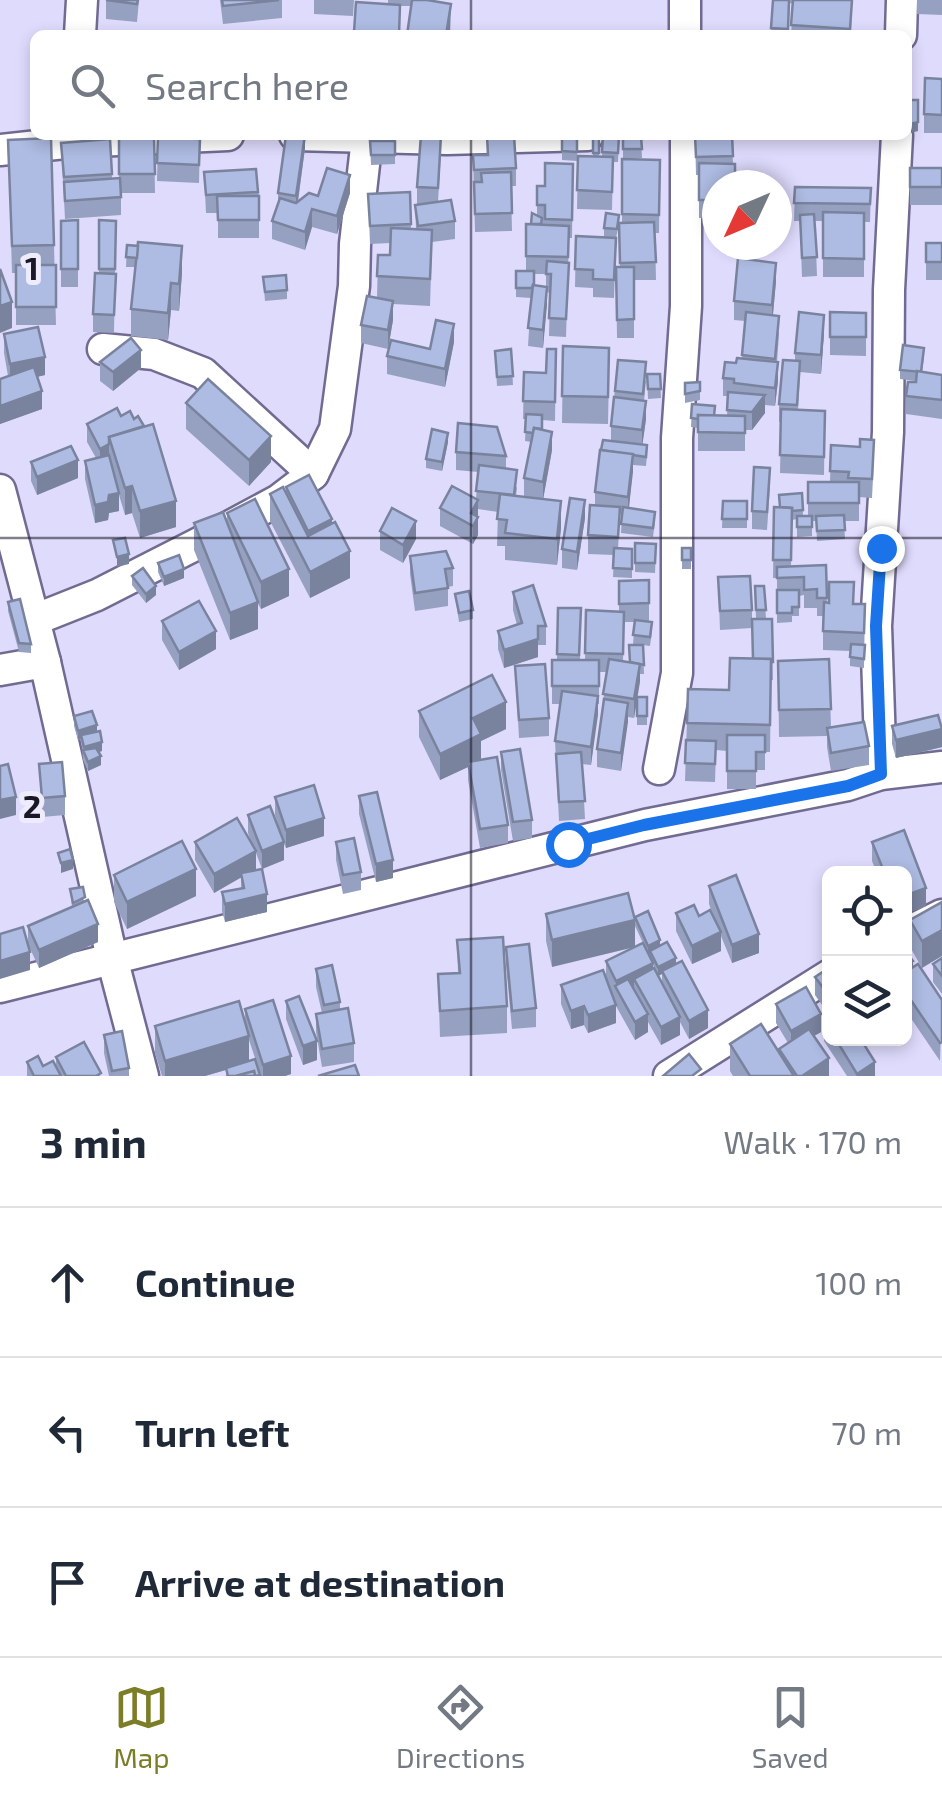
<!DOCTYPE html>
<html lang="en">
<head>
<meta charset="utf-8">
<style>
  body { margin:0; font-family:"Exo 2",sans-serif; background:#f6f6f7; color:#1f2937 }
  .controls { position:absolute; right:30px; bottom:30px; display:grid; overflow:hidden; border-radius:15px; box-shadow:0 5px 15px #0003 }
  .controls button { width:90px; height:90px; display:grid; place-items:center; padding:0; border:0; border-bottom:2px solid #e0e1e3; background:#fff; color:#1f2937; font:50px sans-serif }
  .compass { position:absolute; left:702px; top:170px; width:90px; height:90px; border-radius:50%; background:#fff; box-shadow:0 5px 15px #0003; rotate:226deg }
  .stop { position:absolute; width:30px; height:30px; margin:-22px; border:8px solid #1a73e8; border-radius:50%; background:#fff }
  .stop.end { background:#1a73e8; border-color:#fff; box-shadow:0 2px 10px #0008 }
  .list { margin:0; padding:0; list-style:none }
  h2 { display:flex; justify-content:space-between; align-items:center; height:130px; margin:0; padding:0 40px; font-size:42px }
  h2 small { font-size:32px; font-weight:400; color:#747a83 }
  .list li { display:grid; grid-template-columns:65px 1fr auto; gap:30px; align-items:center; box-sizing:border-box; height:150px; padding:0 40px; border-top:2px solid #e0e1e3 }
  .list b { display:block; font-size:38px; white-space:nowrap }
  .list em { font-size:32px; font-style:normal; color:#747a83 }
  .icon { flex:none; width:55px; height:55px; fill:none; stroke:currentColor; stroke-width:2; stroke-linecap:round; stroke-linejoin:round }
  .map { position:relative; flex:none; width:942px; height:1076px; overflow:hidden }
  .search { position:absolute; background:#fff; box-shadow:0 5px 15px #0003; left:30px; right:30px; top:30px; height:110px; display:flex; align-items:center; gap:25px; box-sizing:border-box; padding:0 35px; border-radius:15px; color:#747a83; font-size:38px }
  .sheet { height:580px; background:#fff }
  nav { display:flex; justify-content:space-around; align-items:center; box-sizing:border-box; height:140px; border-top:2px solid #e0e1e3; background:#fff; font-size:28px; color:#747a83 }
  nav a { display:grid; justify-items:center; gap:5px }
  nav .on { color:#7b7e27 }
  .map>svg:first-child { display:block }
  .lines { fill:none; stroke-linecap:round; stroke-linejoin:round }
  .minor-casing { stroke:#716b91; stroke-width:35 }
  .minor { stroke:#fff; stroke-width:30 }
  .wall { fill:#96a1c2; fill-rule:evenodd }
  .shaded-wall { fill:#7a839e }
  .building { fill:#aebbe2; stroke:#7a839e; stroke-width:2.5 }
  .route { stroke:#1a73e8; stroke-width:12 }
  .grid { fill:none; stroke:#1a1827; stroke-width:2.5; stroke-opacity:0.55 }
  .grid-label { font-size:32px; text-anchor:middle; font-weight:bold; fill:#1a1827; stroke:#edebfc; stroke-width:10; stroke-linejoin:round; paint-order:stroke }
</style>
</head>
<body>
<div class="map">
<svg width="942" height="1076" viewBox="0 0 942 1076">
  <rect width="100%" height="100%" fill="#dfdbfd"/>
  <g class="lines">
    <defs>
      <g id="minor">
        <path d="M685,0v35"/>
        <path d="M80,35l2,-35"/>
        <path d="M901,35l1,-35"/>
        <path d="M295,135l152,4 141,-4"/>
        <path d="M0,150l74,-8 154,-7"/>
        <path d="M103,349l51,5 49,19 110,101"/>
        <path d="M0,490l45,172 67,296 31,118"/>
        <path d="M34,620l63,-25 102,-52 80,-43 34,-26 22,-45 19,-143 1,-42 12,-106"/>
        <path d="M0,670l45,-8"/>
        <path d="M659,769l18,-96v-235l9,-132v-171"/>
        <path d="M881,774l-5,-148 12,-194 1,-142 8,-155"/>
        <path d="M904,934l38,-19"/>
        <path d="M0,987l645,-162 203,-40 33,-11 61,-7"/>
        <path d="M669,1076l161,-101"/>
      </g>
    </defs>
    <use href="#minor" class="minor-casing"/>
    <use href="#minor" class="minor"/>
  </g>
  <g class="wall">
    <path d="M106,0h33l-2,22 -31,-3z"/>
    <path d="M220,0h62v18l-59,6z"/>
    <path d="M314,0h40l-1,16 -39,-2z"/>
    <path d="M388,0h39l24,31 -1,4h-43l4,-29h-11v29h-46l2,-33 32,2z"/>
    <path d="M773,0h79l-1,35h-60l2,-31 -3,-1 -2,32h-17z"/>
    <path d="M917,0h25v15l-25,-1z"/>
    <path d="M942,79v54h-18v-19z"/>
    <path d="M119,135l35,2 1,56h-34v22l-56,4 -4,-76 49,-4 2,39h7z"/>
    <path d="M603,135l16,1 -1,26h-5l-1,48 -35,-1 1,-53h15v-20h6v21h3z"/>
    <path d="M695,135h37l1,29 -16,21v34l-18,-1v-43h-3z"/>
    <path d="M487,136l29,32v18h-5l1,45 -37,1 -2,-77h14z"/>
    <path d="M158,137l42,2 -1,44 -42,-2z"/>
    <path d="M577,137v24l-15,-1v-9z"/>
    <path d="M623,137h18l1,21h-19z"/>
    <path d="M8,140l46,105 2,80h-40v-52h-4z"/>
    <path d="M370,141h25v23l-24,1z"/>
    <path d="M305,148l-7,54 20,-6 32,-3 -13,41 -25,-7 -7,23 -33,-11v-18l6,-17v-11z"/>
    <path d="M441,153l-3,49 17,19v18l-23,3 -2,64 -37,-2v16l-5,29 -27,-6v-18l16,-27 1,-43h12v-12l-20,1 -2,-50 42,-2 1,37h5l-1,-24 2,-1v-17z"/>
    <path d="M622,159l38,1 -1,73h-4l1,47h-22v58h-17l-1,-71h4l-1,-44h3z"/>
    <path d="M573,164l-1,74h-3l-3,99 -17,-1 1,-43 -3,-1 -4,56 -15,-2 3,-48 -15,-1v-26h10v-15l5,-32 6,-9v-10l8,-19zM534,274h12v13l-12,-1z"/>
    <rect x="910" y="168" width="32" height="37"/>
    <path d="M256,169l3,27v42h-41v-25h-12l-2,-41z"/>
    <path d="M795,187l76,1 -1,34h-6v55h-41v-56h-8l2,55 -15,1 -2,-56h-6z"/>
    <path d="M78,220v67h-17v-66z"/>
    <path d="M99,220l17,1 -2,112 -21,-1v-18l6,-41z"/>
    <path d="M619,224l-3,14 -2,60 -21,-1v-9l-18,-1 1,-51 28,1v-9z"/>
    <rect x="926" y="243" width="16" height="37"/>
    <path d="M127,245l55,28 -3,38 -8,-1 -3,30 -37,-4v-27l5,-42h-10z"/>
    <path d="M263,277l24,13v9l-22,2z"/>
    <path d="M776,281l-3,34 6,19 -2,28 1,19 -3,25 -10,-1v8l-13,17h-7v21h-47v-23l-7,-1 1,-23 23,12h12l1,-20h-5v-18l19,-20 3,-37 -11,-1v-19z"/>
    <path d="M830,312l36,1v43l-36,-1z"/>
    <path d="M824,333l-3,41 -21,-2 -2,38 27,1 -1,64 -44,-2 1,-51h-2v-18l16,-43v-8z"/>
    <path d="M4,334l41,41 -8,2 5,32 -42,15v-50v5l8,-3 -4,-23z"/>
    <path d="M454,342l-9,45 -58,-13v-18l43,-7z"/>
    <path d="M563,346l46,29 -1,49 -46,-1z"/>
    <path d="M511,349l2,36 -16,1 -2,-35z"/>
    <path d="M556,349l-1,72 -13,-1v10l10,20 -9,49 18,29 -4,37 -52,-5v-14h-8l1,-34 -20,-3v26l-5,9 -33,-18v-18l36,-9 2,-27 -22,-2v-18l50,4v12l11,20 -1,8 8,1v-19l7,-36 -6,-1 1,-22h-3l1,-47 22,1z"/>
    <path d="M924,357l-2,15 20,3v44l-36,-5v-18l10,-15 -16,-2v-9z"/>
    <path d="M618,360l28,21 -2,20 2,18 -4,26 5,10 -1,11 -13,-1 -4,43 26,13 -2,16 -32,-4 1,-19h-2l-2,35h14v29l-19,-1 1,-22 -26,-1v-19l7,-29v-14l16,-51v-15z"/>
    <path d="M100,362l41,6 -28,23 -13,-10z"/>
    <path d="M647,374h13l1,24 -13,1z"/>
    <path d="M700,382v18l-15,3v-20z"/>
    <path d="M186,403l85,59 -22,24 -63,-57z"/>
    <path d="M117,408l59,119 -36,11 -8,-25 -7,2 -6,-20v16l-10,2 -1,7 -13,3 -10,-44v-18l11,-3 -9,-16v-18z"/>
    <path d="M448,442l-6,29 -16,-3v-9z"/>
    <path d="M831,445l43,13 -2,40 -13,-1v24h-15l1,18 -28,2 -1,-20h-4v15l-15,1v-18l-5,1 -1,46 35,-1 1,38 38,1 -1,64 -14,-2v-15l-27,-1v-34h-6v-8h-13v-13l-5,1v20h-7v6l-15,1v-45h-4l1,-71h5l23,-14 1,23h5v-34h22z"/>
    <path d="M31,462l47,16 -41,17 -6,-14z"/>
    <path d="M770,486l-3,44 -15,-1v-18z"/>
    <path d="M286,487l46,37 18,54 -40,20 -40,-77v-27l16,-2z"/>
    <path d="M723,501h24v27h-25z"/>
    <path d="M227,513l62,83 -28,13 -3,-5v25l-28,11 -36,-90v-27l33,-1z"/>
    <path d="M585,518l-8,52 -15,-2v-19z"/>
    <path d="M380,531l36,8 -13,24 -23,-13z"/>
    <path d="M635,543l21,1 -1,29 -20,-1z"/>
    <rect x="682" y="548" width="9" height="21"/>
    <path d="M410,556l43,12v18l-5,1v19l-33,5 -5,-37z"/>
    <path d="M158,563l26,15 -20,8 -6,-14z"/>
    <path d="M132,576l24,19 -10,8 -14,-18z"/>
    <path d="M718,577l34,33v18l-32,2z"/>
    <path d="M619,581l30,22v19l3,9 -2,15 -7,-1 1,29h-4l-3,23h10v28h-10v-25l-3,18 -6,-1 -7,54 -24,-4v-18l10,-77h-8v32h-1l-7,61 -9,-1 3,55 -26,2 -4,-80 5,-37h-8v-44h5l1,-52h23l-1,52h5l1,-50 33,1zM624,622h11l-2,22 -4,18 -6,-1z"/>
    <path d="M755,586h9l2,33h6l1,61h-2l-1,72h-5v18h-9v19h-29v-38l-11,-1 -1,32 -30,-1 3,-92 41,1 24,-31 3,-40z"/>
    <path d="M513,592l33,34v19h-8v12l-34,11 -6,-19v-18l19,-6 -4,-15z"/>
    <path d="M455,594l18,16v9l-14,3z"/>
    <path d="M8,602l23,42v9l-12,-1 -11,-41z"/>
    <path d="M162,621l54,28 -37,21 -17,-30z"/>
    <path d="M829,659l2,69 38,18v19l-38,6 -4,-24v-11l-48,1 -1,-76z"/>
    <path d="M515,666l34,52v18l-30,2z"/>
    <path d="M419,711l87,18 -25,12v18l27,66v18l-28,5 -12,-68v-13l-28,13 -21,-43z"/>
    <path d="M74,716l23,16 5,19 -3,1 2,13 -13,6 -5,-11 -2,-21 -3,1 -4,-14z"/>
    <path d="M892,726l50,21 -46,11 -4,-14z"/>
    <path d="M501,752l31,68v18l-19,3 -12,-71z"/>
    <path d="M39,764l26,32v19l-23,2z"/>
    <path d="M359,796l34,82 -17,4 -17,-68z"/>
    <path d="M275,797l49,39 -38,12 -2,-4v16l-22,9 5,43 -42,10 -3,-11v-19l19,-4v-11l-27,16 -19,-33v-18l57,3 -4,-12v-18l34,21 -7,-21zM256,853l6,16 -10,2 4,-2z"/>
    <path d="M904,830l22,58v18l-22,8v-40h-27l-5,-13v-19z"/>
    <path d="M336,842l25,30v18l-18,4 -7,-34z"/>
    <path d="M114,875l82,21 -69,33 -13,-27z"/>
    <path d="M709,886l50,67 -27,10 -11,-27v15l-29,13 -16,-33v-18l38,5 -5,-14z"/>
    <path d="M70,889l15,13 13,40 -59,26 -11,-24v-18l44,-19z"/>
    <path d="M628,893l-76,74 -6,-26v-27z"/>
    <path d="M942,902l-20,66 -12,-21v-27z"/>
    <path d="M635,917l41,47 32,64 -19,11 -9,-17v13l-19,10 -13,-23v10l-13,8 -19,-34v17l-28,10 -4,-8 -13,4 -10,-25v-19l45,-6v-18l37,-18 -8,-17zM653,965l5,11 4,-2v11l-9,-16z"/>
    <path d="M457,940l50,66v27l-67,4 -2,-63 20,-1z"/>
    <path d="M506,947l30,61v19l-24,2 -6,-64z"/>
    <path d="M904,950l9,17 29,33 -2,61 -36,-53z"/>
    <path d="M942,958v36l-9,-12v-18z"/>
    <path d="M830,967v49l-15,-21v-18z"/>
    <path d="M316,969l24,33v8l14,33v19l-32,5 -6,-35v-18l6,-1 -6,-26z"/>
    <path d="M286,1001l31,59 -14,5 -17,-46z"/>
    <path d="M776,1004l45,28 -7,4 15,40h-96l-3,-5v-27l49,8v-3l9,-6 -12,-20z"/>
    <path d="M245,1009l46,65 -6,2h-24l-12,-36v20l11,16h-34v-6l-21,6h-43l-7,-23v-27l90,-4z"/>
    <path d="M830,1019v19h30l15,38h-28l-23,-35v-18z"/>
    <path d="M104,1035l25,33v8h-20l-5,-23z"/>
    <path d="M56,1057l45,19h-74v-14l16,4 13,-1z"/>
  </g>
  <g class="shaded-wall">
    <path d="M451,4l-1,31h-4z"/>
    <path d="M918,122v9l-7,2v-9z"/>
    <path d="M305,135v13l-9,66v-18z"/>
    <path d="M350,175v18l-13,41v-18z"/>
    <path d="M312,209v18l-7,23v-18z"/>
    <path d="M182,246v27l-3,38v-27z"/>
    <path d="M776,263v18l-4,43v-19z"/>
    <path d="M171,283v27l-3,30v-27z"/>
    <path d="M547,287v18l-4,43v-18z"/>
    <path d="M393,301v19l-5,29v-19z"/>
    <path d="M12,302v26l-12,5v-27z"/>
    <path d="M824,315v18l-3,41v-19z"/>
    <path d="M454,324v18l-9,45v-18z"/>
    <path d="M141,350v18l-28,23v-19z"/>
    <path d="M45,357v18l-35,8v-19z"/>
    <path d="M778,362v19l-3,25v-18z"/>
    <path d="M42,391v18l-42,15v-18z"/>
    <path d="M765,395v18l-13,17v-18z"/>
    <path d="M646,401v18l-4,29v-18z"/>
    <path d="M552,432v18l-9,50v-18z"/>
    <path d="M448,433v9l-6,29v-9z"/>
    <path d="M271,436v26l-22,24v-26z"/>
    <path d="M109,444v18l-9,5v-18z"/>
    <path d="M633,454v18l-5,43v-18z"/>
    <path d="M78,460v18l-41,17v-18z"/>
    <path d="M132,486v27l-7,2v-27z"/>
    <path d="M119,493v18l-10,2 -1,7 -13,3v-18l14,-10z"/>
    <path d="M478,500v35l-5,9v-18l-2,-13z"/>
    <path d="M585,500v18l-8,52v-18z"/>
    <path d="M176,501v26l-36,11v-27z"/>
    <path d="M561,501v27l-4,37v-26z"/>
    <path d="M332,519v18l-24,12v-18z"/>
    <path d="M416,521v18l-13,24v-18z"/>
    <path d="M350,551v27l-40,20v-26z"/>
    <path d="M129,554v10l-12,3v-10z"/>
    <path d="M184,569v9l-20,8v-9z"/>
    <path d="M289,569v27l-28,13v-27z"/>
    <path d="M156,586v9l-10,8v-9z"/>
    <path d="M258,602v27l-28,11v-27z"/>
    <path d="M216,631v18l-37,21v-18z"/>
    <path d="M538,639v18l-34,11v-18z"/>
    <path d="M640,664v18l-6,36v-19z"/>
    <path d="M598,696v19l-7,50v-18z"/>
    <path d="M506,702v27l-25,12v19l-13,2v5l-28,13v-26l33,-36z"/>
    <path d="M628,703v19l-7,49v-18z"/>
    <path d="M97,725v9l-19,6v-9z"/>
    <path d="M942,729v18l-46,11v-18z"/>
    <path d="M102,742v9l-17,5 -1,-9z"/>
    <path d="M101,756v9l-13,6v-9z"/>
    <path d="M16,797v18l-16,4v-19z"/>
    <path d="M324,818v18l-38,12v-18z"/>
    <path d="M284,842v18l-22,9v-18z"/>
    <path d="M256,851v18l-42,24v-19z"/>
    <path d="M73,860v9l-12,4v-10z"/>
    <path d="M393,860v18l-17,4v-18z"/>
    <path d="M196,869v27l-69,33v-27z"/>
    <path d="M926,888v18l-22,8v-18z"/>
    <path d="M267,894v18l-42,10v-18z"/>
    <path d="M635,920v27l-83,20v-27z"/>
    <path d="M98,924v18l-59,26v-18z"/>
    <path d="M942,930v26l-20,12v-27z"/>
    <path d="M721,932v19l-29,13v-18z"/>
    <path d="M759,934v19l-27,10v-18z"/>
    <path d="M660,940v9l-10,2v3l-2,1v-9z"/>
    <path d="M30,952v18l-30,9v-18z"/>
    <path d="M676,958v9l-14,4v3l-4,2v-9z"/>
    <path d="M913,961v19l-9,5v-18z"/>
    <path d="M653,963v18l-19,-2v11l-18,-2v-7z"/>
    <path d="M616,1005v18l-28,10v-18z"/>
    <path d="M584,1006v19l-13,4v-18z"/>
    <path d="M708,1010v18l-19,11v-18z"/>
    <path d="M648,1014v18l-13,8v-18z"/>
    <path d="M821,1014v18l-30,17v-18z"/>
    <path d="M680,1017v18l-19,10v-18z"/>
    <path d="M249,1036v27l-44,13h-40v-15z"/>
    <path d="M317,1041v19l-14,5v-19z"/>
    <path d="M291,1056v18l-6,2h-22v-11z"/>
    <path d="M829,1058v18h-27z"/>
    <path d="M875,1062v14h-18v-2z"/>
  </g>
  <g class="building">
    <path d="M106,0h32l-1,4z"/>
    <path d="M222,0h57l-56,6z"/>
    <path d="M412,0h15l24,4 -5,31h-39z"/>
    <path d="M773,0h16l-1,29 -17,-1z"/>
    <path d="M793,0h59l-2,29 -59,-4z"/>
    <path d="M356,2l44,3 -1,30 -45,-3z"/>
    <path d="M925,78l17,1v36l-18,-1z"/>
    <path d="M910,100h8v22l-7,2z"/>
    <path d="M119,135l35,2 1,37h-36z"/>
    <path d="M286,135h19l-9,61 -18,-3z"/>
    <path d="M421,135h20l-3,53 -21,-1z"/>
    <path d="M514,135l2,33 -42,2 -1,-15h15l-1,-19z"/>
    <path d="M603,135l16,1 -1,17 -16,-1z"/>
    <path d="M695,135h37l1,21 -37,1z"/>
    <rect x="593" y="136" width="6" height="17"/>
    <path d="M158,137l42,2 -1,26 -42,-2z"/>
    <path d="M562,137h15v15l-15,-1z"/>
    <path d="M623,137h18l1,12h-19z"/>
    <path d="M51,138l3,107 -42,1 -4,-106z"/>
    <path d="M110,139l2,35 -48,3 -3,-34z"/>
    <path d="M370,141h25v14h-24z"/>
    <path d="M578,156l35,1 -1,35 -35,-2z"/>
    <path d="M622,159l38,1 -1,55 -37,-1z"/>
    <path d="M545,163l28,1 -1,56 -27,-1v-14h-8v-19h8z"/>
    <path d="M699,163l36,1v21h-18v15h-18z"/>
    <path d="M327,168l23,7 -13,41 -25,-7 -7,23 -33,-11 8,-23 16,5 13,-10 9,3z"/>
    <rect x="910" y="168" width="32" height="19"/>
    <path d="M256,169l2,23 -52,3 -2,-23z"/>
    <path d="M511,172l1,41 -37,1 -1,-32h8l-1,-9z"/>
    <path d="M120,178l1,19 -56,4 -1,-19z"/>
    <path d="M795,187l76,1 -1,16 -76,-1z"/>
    <path d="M410,192l1,32 -41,2 -2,-32z"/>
    <path d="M217,196h42v24h-41z"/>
    <path d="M451,200l4,21 -37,5 -3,-21z"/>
    <path d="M823,212l41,1v46l-41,-1z"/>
    <path d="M532,213l10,5 -1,6h-10z"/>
    <path d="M606,213l13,2 -2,14 -13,-1z"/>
    <path d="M814,214l3,43 -15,1 -2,-43z"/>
    <path d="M78,220v49h-17v-48z"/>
    <path d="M99,220l17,1 -1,48h-16z"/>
    <path d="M654,222l2,40 -36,1 -1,-40z"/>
    <path d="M526,224l43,2 -1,31 -42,-1z"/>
    <path d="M391,228l41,2 -2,49 -53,-3 1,-21h12z"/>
    <path d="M576,236l40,2 -2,42 -21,-1v-9l-18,-1z"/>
    <path d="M138,242l44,4 -3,38 -8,-1 -3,30 -37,-4z"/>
    <rect x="926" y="243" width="16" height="19"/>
    <path d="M127,245l11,1 -1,12 -11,-1z"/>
    <path d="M738,258l38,5 -4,42 -38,-4z"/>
    <path d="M547,261l22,2 -3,56 -17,-1 2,-44h-5z"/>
    <rect x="16" y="265" width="40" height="42"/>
    <path d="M616,267h18v52l-17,1z"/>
    <path d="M0,269l12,33 -12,4z"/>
    <path d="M516,271h18v15l-1,-1 -1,3h-16z"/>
    <path d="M95,273l21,1 -2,41 -21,-1z"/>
    <path d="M286,275l1,15 -22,2 -2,-15z"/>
    <path d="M533,285l14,2 -4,43 -15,-2z"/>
    <path d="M367,296l26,5 -5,29 -27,-5z"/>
    <path d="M746,312l33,4 -4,43 -33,-4z"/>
    <path d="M799,312l25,3 -3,40 -26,-2z"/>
    <path d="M830,312l36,1v24h-36z"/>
    <path d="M436,320l18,4 -9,45 -58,-13 4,-16 39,9z"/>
    <path d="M38,327l7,30 -35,7 -6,-30z"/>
    <path d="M131,338l10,12 -28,22 -13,-10z"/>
    <path d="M903,345l21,3 -3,24 -21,-2z"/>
    <path d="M563,346l46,2 -1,49 -46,-1z"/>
    <path d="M511,349l2,27 -16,1 -2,-26z"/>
    <path d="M547,349h9l-1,53 -32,-1 1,-29 22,1z"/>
    <path d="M737,358l41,4 -3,26 -41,-5v-4l-11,-1 2,-16 11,1z"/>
    <path d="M618,360l28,2 -3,32 -28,-3z"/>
    <path d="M783,360l17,1 -3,44 -18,-1z"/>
    <path d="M34,367l8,24 -42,15v-27z"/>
    <path d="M917,371l25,4v25l-36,-4 2,-14h8z"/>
    <path d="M647,374h13l1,15h-13z"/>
    <path d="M208,379l63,57 -22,24 -63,-57z"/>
    <path d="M700,382v9l-15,3v-11z"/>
    <path d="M728,392l37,3 -13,17 -25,-2z"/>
    <path d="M614,397l32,4 -4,29 -31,-4z"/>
    <path d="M692,404l23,2 -1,10 -16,-1v4l-7,-1z"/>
    <path d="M117,408l4,8 9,-5 4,8 4,-3 6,10 -35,11v7l-9,5 -13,-25z"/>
    <path d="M781,409l44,2 -1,46 -44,-2z"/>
    <path d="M526,414l16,1v14l-8,-1 -1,5 -8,-1z"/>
    <path d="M698,415l47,1v17l-47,-1z"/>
    <path d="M458,423l39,4 9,29 -50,-4z"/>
    <path d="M153,424l23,77 -36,10 -8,-25 -7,2 -16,-51z"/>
    <path d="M534,428l18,4 -9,50 -19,-4z"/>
    <path d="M432,429l16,4 -6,29 -16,-3z"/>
    <path d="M860,439l14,1 -2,39 -24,-1 1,-6 -19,-1 1,-26 29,2z"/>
    <path d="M603,440l44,5 -1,12 -45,-7z"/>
    <path d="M71,446l7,14 -41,17 -6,-15z"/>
    <path d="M600,450l33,4 -5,43 -33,-5z"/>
    <path d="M109,455l10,38 -10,2 -1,7 -13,3 -10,-44z"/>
    <path d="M479,465l38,5 -3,25 -38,-4z"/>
    <path d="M754,467l16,1 -3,44 -15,-1z"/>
    <path d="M309,475l23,44 -24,12 -22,-44z"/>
    <rect x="808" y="482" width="51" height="21"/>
    <path d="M452,486l26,14 -7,13 7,4 -5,9 -33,-18z"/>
    <path d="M283,487l25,49 27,-14 15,29 -40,21 -40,-78z"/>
    <path d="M802,493l1,17 -11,1v-3l-12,-1 -1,-12z"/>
    <path d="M500,494l61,7 -4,38 -52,-6 2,-13 -10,-1z"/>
    <path d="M570,498l15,2 -8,52 -15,-3z"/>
    <path d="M255,499l34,70 -28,13 -34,-69z"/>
    <path d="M723,501h24v18h-25z"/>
    <path d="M590,505l30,2 -2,30 -30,-2z"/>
    <path d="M623,507l32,5 -2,16 -32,-4z"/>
    <path d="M774,507l18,1 -1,52h-18z"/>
    <path d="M392,508l24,13 -13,24 -23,-14z"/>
    <path d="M223,512l35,90 -28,11 -36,-90z"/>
    <path d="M844,515l1,15 -28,1 -1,-15z"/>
    <rect x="797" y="516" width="15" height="11"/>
    <path d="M125,538l4,16 -12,3 -4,-17z"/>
    <path d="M635,543l21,1 -1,19h-20z"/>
    <path d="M614,548l18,1v20l-19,-1z"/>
    <rect x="682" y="548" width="9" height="12"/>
    <path d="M446,551l7,17 -8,1 3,19 -33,5 -5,-37z"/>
    <path d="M179,555l5,14 -20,8 -6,-14z"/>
    <path d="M826,565l1,33h-10v-9l-13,1v-13l-27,1v-11z"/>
    <path d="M143,568l13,18 -10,8 -14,-18z"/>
    <path d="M750,576l2,34 -32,1 -2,-34z"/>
    <path d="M649,580v23l-30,1v-23z"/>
    <path d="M829,582h25l-1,22h12l-1,29 -41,-2 1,-29 5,1z"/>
    <path d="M533,585l13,41h-8v13l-34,11 -6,-19 24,-8 -9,-31z"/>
    <path d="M755,586h9l2,24h-10z"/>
    <path d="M777,590h22v17h-7v6h-15z"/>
    <path d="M469,591l4,19 -14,3 -4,-19z"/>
    <path d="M20,599l11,45 -12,-1 -11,-41z"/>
    <path d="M199,601l17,30 -37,21 -17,-31z"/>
    <path d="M558,608h23l-2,47 -22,-1z"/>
    <path d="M586,610l38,2 -1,42 -38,-1z"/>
    <path d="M752,619h20l1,43h-2v-3h-18z"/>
    <path d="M635,620l17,2 -2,15 -17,-2z"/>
    <path d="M851,644l14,1 -1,14 -14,-2z"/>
    <path d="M629,645h14l1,20 -14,-3z"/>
    <path d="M730,658l41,1 -1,66 -83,-2 1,-34 41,1z"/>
    <path d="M609,659l31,5 -6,35 -31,-5z"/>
    <path d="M829,659l2,50 -52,1 -1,-49z"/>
    <rect x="552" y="660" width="47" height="26"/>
    <path d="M545,664l4,54 -30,2 -4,-54z"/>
    <path d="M492,675l14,27 -33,16 8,16 -41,20 -21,-43z"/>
    <path d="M562,691l36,5 -7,51 -36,-6z"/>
    <rect x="637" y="697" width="10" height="19"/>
    <path d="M604,699l24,4 -7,50 -24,-4z"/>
    <path d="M92,711l5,14 -19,6 -4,-15z"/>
    <path d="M938,715l4,14 -46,11 -4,-14z"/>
    <path d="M864,722l5,24 -38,7 -4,-25z"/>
    <path d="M100,731l2,11 -18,5 -3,-12z"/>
    <path d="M727,735h38v17h-9v19h-29z"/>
    <path d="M686,740l30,1 -1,23 -30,-1z"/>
    <path d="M96,748l5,8 -13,6 -5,-12z"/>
    <path d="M520,749l12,71 -19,2 -12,-70z"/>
    <path d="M581,752l4,49 -26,1 -3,-48z"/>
    <path d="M497,757l11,68 -28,4 -12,-67z"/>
    <path d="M62,762l3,34 -23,2 -3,-34z"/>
    <path d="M8,764l8,33 -16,3v-34z"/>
    <path d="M314,785l10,33 -38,12 -11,-33z"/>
    <path d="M377,792l16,68 -17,4 -17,-68z"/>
    <path d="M270,806l14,36 -22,9 -14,-36z"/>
    <path d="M237,818l19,33 -42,23 -19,-32z"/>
    <path d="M904,830l22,58 -22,8v-22h-19l-13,-32z"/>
    <path d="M354,838l7,34 -18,3 -7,-33z"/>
    <path d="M182,841l14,28 -69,33 -13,-27z"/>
    <path d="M70,849l3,11 -12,3 -3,-10z"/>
    <path d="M262,869l5,25 -42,10 -3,-12 22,-4 -3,-15z"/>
    <path d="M736,875l23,59 -27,11 -23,-59z"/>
    <path d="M83,887l2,10 -12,6 -3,-14z"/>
    <path d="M628,893l7,27 -83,20 -6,-26z"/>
    <path d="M88,900l10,24 -59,26 -11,-24z"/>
    <path d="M942,902v28l-20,11 -12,-21z"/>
    <path d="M694,905l5,11 11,-6 11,22 -29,14 -16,-33z"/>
    <path d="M648,911l12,29 -12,6 -13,-29z"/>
    <path d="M23,927l7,25 -30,9v-27z"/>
    <path d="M503,937l4,69 -67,5 -2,-37 22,-1 -3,-33z"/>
    <path d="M667,942l9,16 -18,9 -8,-16z"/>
    <path d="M643,943l10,20 -37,18 -10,-20z"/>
    <path d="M529,944l7,64 -24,3 -6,-64z"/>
    <path d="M904,950l9,11 -9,6z"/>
    <path d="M942,958v18l-9,-12z"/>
    <path d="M682,961l26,49 -19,11 -27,-50z"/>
    <path d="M918,964l24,36v42l-2,1 -36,-53v-17z"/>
    <path d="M332,965l8,37 -16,3 -8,-36z"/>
    <path d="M830,967v30l-15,-20z"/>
    <path d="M654,968l26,49 -19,10 -27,-48z"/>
    <path d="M603,970l13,35 -28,10 -4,-9 -13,5 -10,-26z"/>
    <path d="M628,979l20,35 -13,8 -20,-36z"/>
    <path d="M806,987l15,27 -30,17 -15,-27z"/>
    <path d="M299,996l18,45 -14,5 -17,-45z"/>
    <path d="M273,1000l18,56 -28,9 -18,-56z"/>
    <path d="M239,1001l10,35 -84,25 -10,-35z"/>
    <path d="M348,1008l6,35 -32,6 -6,-35z"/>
    <path d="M761,1024l33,52h-44l-20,-32z"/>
    <path d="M809,1029l20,29 -27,18h-5l-18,-27z"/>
    <path d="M122,1031l7,37 -17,3 -8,-36z"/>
    <path d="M835,1038h25l15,24 -18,12z"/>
    <path d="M84,1042l17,31 -5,3h-30l-10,-19z"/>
    <path d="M689,1054l12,15 -9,7h-29z"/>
    <path d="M38,1056l5,10 10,-5 8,15h-27l-7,-14z"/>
    <path d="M255,1059l5,16 -5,1 -1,-5 -18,5h-8l-2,-8z"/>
    <path d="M355,1065l4,11h-41z"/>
    <path d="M254,1071l1,5h-19z"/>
  </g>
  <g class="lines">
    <path class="route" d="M568,844l76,-19 204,-39 33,-12 -5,-148 5,-78"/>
  </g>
  <path class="grid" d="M471,0v35M471,135v941M0,538h942"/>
  <g class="grid-label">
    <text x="32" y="280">1</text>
    <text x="32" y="818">2</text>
  </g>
</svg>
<div class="controls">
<button><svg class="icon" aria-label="locate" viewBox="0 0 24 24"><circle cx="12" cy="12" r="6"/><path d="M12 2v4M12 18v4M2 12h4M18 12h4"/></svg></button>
<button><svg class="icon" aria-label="layers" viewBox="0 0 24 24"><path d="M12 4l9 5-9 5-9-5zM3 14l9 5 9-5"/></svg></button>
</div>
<svg class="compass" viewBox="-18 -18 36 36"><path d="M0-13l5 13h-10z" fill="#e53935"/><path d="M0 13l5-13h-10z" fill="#747a83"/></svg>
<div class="stop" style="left:568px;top:844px"></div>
<div class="stop end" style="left:881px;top:548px"></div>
<div class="search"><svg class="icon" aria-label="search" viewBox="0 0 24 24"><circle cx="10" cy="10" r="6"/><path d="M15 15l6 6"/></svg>Search here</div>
</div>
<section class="sheet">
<h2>3 min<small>Walk · 170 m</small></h2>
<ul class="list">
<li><svg class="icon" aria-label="ahead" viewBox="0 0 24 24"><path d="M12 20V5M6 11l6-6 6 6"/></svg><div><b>Continue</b></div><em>100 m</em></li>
<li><svg class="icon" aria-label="left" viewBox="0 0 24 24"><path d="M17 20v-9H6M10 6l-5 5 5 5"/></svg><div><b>Turn left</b></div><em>70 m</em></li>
<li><svg class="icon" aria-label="arrive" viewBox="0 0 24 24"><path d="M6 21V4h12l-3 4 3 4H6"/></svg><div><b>Arrive at destination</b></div></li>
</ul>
</section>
<nav>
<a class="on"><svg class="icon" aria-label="map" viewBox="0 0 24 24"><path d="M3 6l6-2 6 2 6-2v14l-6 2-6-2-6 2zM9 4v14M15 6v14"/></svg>Map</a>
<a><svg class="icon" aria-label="directions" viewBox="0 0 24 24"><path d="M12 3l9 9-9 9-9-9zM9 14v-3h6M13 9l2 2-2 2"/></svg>Directions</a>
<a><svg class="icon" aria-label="saved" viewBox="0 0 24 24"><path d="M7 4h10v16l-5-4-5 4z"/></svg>Saved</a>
</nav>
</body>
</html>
